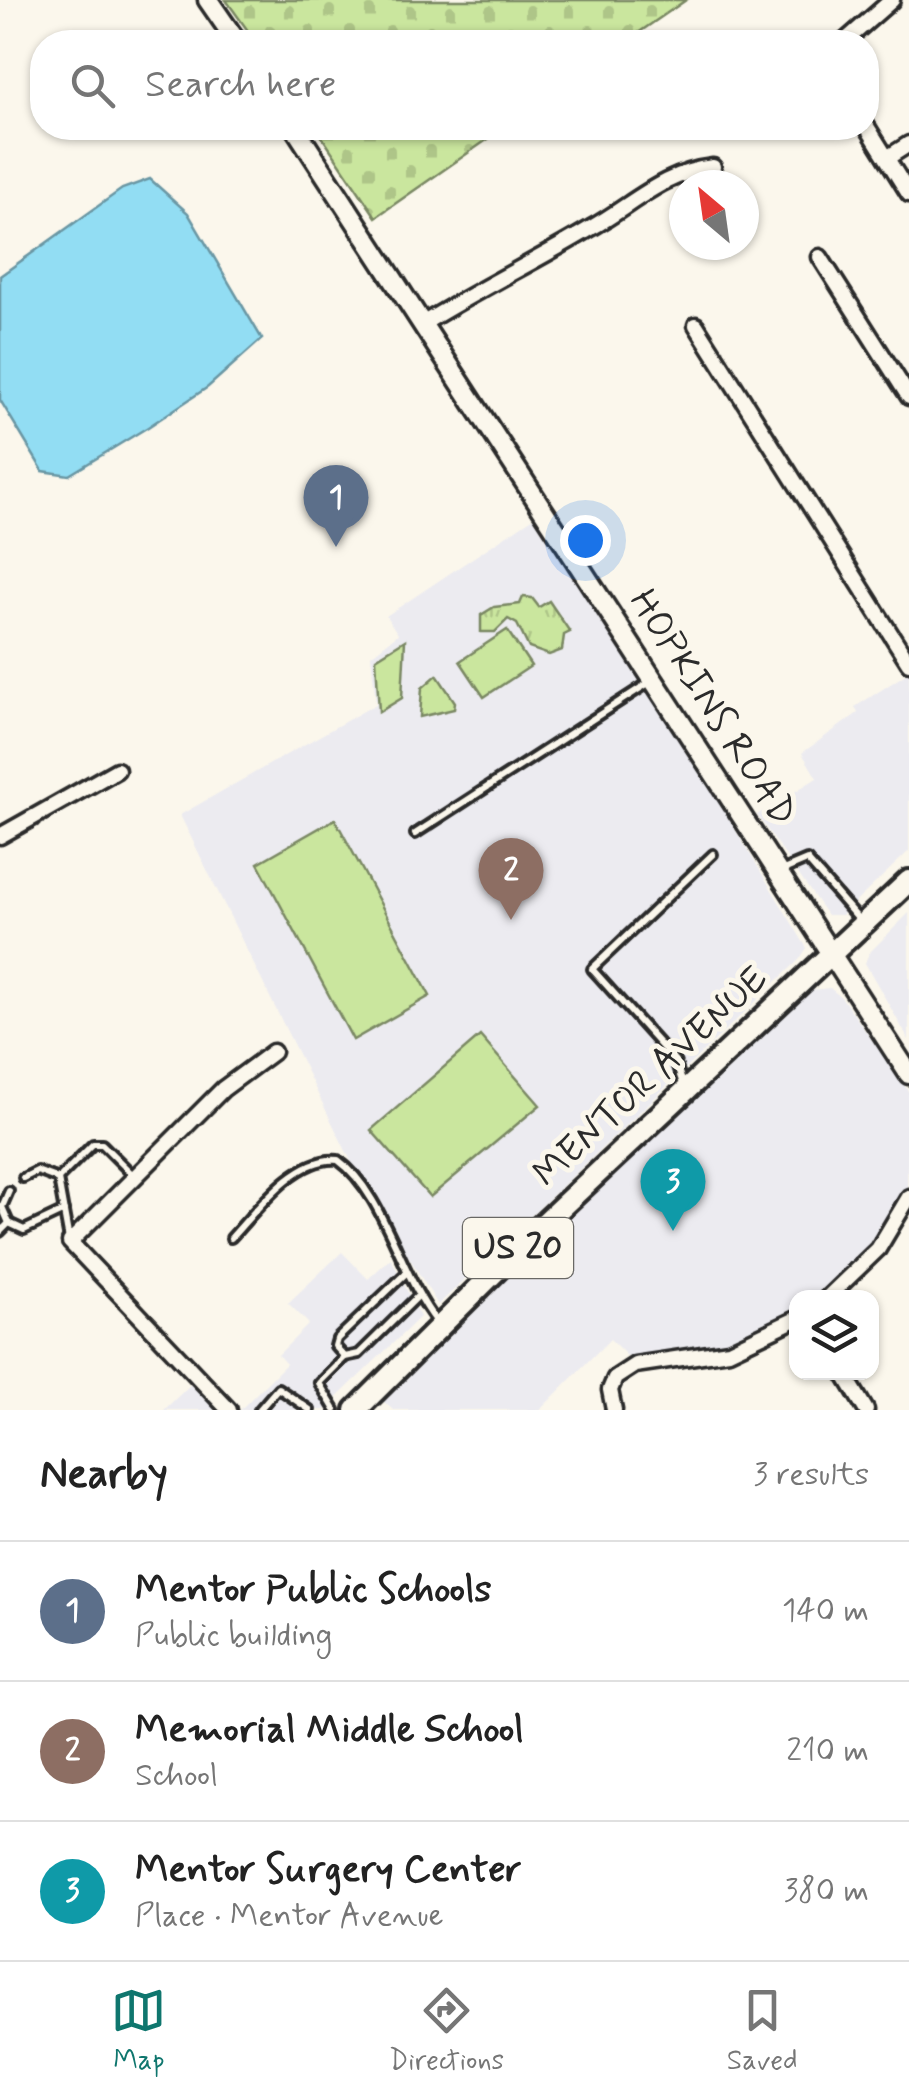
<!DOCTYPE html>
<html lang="en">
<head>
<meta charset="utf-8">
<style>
  body { margin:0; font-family:Mynerve,sans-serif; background:#f2f2f2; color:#222 }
  .controls { position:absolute; right:30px; bottom:30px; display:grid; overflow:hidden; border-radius:20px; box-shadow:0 2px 8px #0004 }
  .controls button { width:90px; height:90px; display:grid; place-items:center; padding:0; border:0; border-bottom:2px solid #e0e0e0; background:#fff; color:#222; font:50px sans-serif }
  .compass { position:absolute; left:669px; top:170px; width:90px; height:90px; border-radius:50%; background:#fff; box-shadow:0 2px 8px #0004; rotate:331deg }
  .you { position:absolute; left:585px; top:540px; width:35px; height:35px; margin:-25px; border:8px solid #fff; border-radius:50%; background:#1a73e8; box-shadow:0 0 0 15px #1a73e833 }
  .badge { display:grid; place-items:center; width:65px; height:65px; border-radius:50%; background:#0f766e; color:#fff; font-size:32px; font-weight:700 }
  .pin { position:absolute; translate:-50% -82px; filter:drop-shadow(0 2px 5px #0008) }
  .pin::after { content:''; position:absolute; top:52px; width:35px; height:30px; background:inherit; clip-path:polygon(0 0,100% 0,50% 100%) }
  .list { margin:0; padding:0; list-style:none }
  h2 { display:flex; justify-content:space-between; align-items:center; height:130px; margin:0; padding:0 40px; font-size:42px }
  h2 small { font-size:32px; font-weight:400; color:#767676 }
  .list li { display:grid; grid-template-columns:65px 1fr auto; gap:30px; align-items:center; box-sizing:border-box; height:140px; padding:0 40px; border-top:2px solid #e0e0e0 }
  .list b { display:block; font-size:38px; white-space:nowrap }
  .list p { margin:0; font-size:32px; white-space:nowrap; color:#767676 }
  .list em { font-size:32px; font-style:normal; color:#767676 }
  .icon { flex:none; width:55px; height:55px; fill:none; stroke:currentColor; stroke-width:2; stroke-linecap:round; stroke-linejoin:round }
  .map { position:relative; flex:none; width:909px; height:1410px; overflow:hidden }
  .search { position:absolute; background:#fff; box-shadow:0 2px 8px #0004; left:30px; right:30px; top:30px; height:110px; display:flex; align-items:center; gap:25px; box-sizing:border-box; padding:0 35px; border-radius:40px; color:#767676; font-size:38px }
  .sheet { height:550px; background:#fff }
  nav { display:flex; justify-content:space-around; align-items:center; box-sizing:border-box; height:140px; border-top:2px solid #e0e0e0; background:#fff; font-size:28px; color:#767676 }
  nav a { display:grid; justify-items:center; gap:5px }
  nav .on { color:#0f766e }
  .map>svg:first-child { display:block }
  .built { fill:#ecebf0 }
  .grass { fill:url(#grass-tufts); stroke:#7a8864; stroke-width:2.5 }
  .cemetery { fill:url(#cemetery-stones); stroke:#7a8864; stroke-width:2.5 }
  .garden { fill:#cae69e; stroke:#7a8864; stroke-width:2.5 }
  .water { fill:#92ddf3; stroke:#6996a3; stroke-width:2.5 }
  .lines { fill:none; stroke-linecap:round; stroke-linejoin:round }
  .lane-casing { stroke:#2b2b2b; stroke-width:14 }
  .street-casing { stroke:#2b2b2b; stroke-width:21 }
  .secondary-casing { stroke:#2b2b2b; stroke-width:25 }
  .primary-casing { stroke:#2b2b2b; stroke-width:28 }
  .lane { stroke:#fbf7ec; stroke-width:6 }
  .street { stroke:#fbf7ec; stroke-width:14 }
  .secondary { stroke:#fbf7ec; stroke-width:18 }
  .primary { stroke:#fbf7ec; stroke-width:20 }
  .labels { text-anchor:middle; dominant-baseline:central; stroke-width:10; stroke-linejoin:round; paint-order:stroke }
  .shield { fill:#fbf7ec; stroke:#696865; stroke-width:2.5 }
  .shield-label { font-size:35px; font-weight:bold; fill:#2b2b2b }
  .street-label { font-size:38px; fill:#2b2b2b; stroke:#fbf7ec }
</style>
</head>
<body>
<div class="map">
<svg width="909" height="1410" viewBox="0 0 909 1410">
  <defs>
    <pattern id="grass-tufts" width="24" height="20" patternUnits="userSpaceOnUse" patternTransform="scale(2.5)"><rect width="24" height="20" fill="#cae69e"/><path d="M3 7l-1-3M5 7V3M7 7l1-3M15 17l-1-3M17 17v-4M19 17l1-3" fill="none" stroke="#aec588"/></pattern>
    <pattern id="cemetery-stones" width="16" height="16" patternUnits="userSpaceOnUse" patternTransform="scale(2.5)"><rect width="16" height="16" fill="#cae69e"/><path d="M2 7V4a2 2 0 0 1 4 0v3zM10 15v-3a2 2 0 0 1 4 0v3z" fill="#aec588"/></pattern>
  </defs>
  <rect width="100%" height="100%" fill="#fbf7ec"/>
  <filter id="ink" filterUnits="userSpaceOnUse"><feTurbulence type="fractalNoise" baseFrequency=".01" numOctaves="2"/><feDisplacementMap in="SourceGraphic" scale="20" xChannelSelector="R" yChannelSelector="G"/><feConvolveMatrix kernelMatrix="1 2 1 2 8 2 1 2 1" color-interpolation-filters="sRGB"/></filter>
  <g filter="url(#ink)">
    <g class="built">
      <path d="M534,517l162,248 111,183 -8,12 -361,345 -85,-140 -173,-350 196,-111 -5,-49 27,-21 -12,-18z"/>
      <path d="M909,672v179l-67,64h-15l-70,-100 60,-37 -15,-25 56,-40 -3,-6z"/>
      <path d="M909,913v127l-44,-77 4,-10z"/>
      <path d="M830,988l12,10 67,94 -2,98 -45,69 -28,28 -15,10 -23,1v14l-70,33 -96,14 -20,-20 -70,71h-147l-10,-9 157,-156 272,-255z"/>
      <path d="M342,1252l26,27 23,-21 29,59 -96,93h-84l46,-46 -8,-9 31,-31 -21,-21z"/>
      <path d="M193,1382l27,28h-56z"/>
    </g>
    <path class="grass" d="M523,597l9,1 7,9 10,-6 21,31 -6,3 -2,15 -13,5 -20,-7 -12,-24 -9,-5 -13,13h-14v-17l13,-8 26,-3z"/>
    <g class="cemetery">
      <path d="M226,0h460l-61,42h-369z"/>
      <path d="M316,128h188l-128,89z"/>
    </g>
    <g class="garden">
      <path d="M507,630l24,36 -47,31 -24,-36z"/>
      <path d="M405,640l-3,58 -23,14 -3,-54z"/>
      <path d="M437,675l18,27 -1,7 -34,8 2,-29z"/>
      <path d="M335,819l95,177 -77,44 -95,-177z"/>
      <path d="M480,1036l60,69 -110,92 -59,-67z"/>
    </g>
    <path class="water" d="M150,179l38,34 74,126 -54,48 -60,40 -79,48 -26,-4 -43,-71v-124l122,-87z"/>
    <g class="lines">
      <defs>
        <g id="lane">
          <path d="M415,834l238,-154"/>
          <path d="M781,871l26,-11 54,62"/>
          <path d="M684,1087l-9,-26 -83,-92 121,-115"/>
          <path d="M23,1178l14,-7 21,8"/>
          <path d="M9,1223l-7,-16 7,-16"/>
          <path d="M0,1232l9,-9 15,7 40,-19"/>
          <path d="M231,1238c26,-28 65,-82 107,-78 46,33 63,117 99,162"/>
          <path d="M69,1240l-11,-61 35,-35h9l33,33"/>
          <path d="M345,1357l14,-3 59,-58"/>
          <path d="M259,1410l19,-22 32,22"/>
          <path d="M335,1410l-16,-27 26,-26 -10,-11 2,-7 69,-66"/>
        </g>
        <g id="street">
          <path d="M844,42l48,-42"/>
          <path d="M866,125l43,69"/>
          <path d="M887,158l22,-14"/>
          <path d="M820,257l89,140"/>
          <path d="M424,323c55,-34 112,-62 167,-95 43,-24 71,-55 122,-61"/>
          <path d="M696,325l213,338"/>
          <path d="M0,836l117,-66"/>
          <path d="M827,1298l51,-49 31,-52"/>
          <path d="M843,1372l23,38"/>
          <path d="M229,1410l-159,-168 153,-153 50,-37"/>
          <path d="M614,1410l-4,-20 5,-12 20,-13 94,-14 67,-32"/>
        </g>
        <g id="secondary">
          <path d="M208,0l29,42"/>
          <path d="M295,128l614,946"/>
        </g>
        <path id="primary" d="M356,1410l181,-180 372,-349"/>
      </defs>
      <use href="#lane" class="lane-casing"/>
      <use href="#street" class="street-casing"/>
      <use href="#secondary" class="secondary-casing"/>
      <use href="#primary" class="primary-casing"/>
      <use href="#lane" class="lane"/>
      <use href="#street" class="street"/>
      <use href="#secondary" class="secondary"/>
      <use href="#primary" class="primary"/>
    </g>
  </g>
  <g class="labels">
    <rect class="shield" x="463" y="1218" width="110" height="60" rx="8"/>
    <g class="shield-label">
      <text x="518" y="1248">US 20</text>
    </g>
    <g class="street-label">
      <text transform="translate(712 708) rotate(57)">HOPKINS ROAD</text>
      <text transform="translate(651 1077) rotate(-43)">MENTOR AVENUE</text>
    </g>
  </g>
</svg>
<div class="controls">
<button><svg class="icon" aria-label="layers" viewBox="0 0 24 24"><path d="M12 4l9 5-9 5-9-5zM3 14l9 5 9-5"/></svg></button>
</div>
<svg class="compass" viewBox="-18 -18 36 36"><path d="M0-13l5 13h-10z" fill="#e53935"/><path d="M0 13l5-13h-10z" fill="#767676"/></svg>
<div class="you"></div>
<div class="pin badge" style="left:336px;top:547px;background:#5c6f8a">1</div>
<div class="pin badge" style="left:511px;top:920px;background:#8d6e63">2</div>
<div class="pin badge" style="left:673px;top:1231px;background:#0f9aa8">3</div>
<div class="search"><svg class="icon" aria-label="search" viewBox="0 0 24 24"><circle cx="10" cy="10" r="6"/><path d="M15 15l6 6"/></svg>Search here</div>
</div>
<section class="sheet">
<h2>Nearby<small>3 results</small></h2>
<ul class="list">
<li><span class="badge" style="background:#5c6f8a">1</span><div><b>Mentor Public Schools</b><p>Public building</p></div><em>140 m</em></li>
<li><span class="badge" style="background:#8d6e63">2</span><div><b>Memorial Middle School</b><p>School</p></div><em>210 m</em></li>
<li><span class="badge" style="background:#0f9aa8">3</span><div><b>Mentor Surgery Center</b><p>Place · Mentor Avenue</p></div><em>380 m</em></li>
</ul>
</section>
<nav>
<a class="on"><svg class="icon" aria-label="map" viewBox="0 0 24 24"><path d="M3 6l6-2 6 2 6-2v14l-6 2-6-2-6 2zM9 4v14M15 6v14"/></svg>Map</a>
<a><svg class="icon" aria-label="directions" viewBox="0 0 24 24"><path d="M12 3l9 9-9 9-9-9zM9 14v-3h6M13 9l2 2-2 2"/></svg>Directions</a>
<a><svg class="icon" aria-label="saved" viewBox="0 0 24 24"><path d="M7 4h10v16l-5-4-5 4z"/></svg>Saved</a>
</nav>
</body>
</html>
